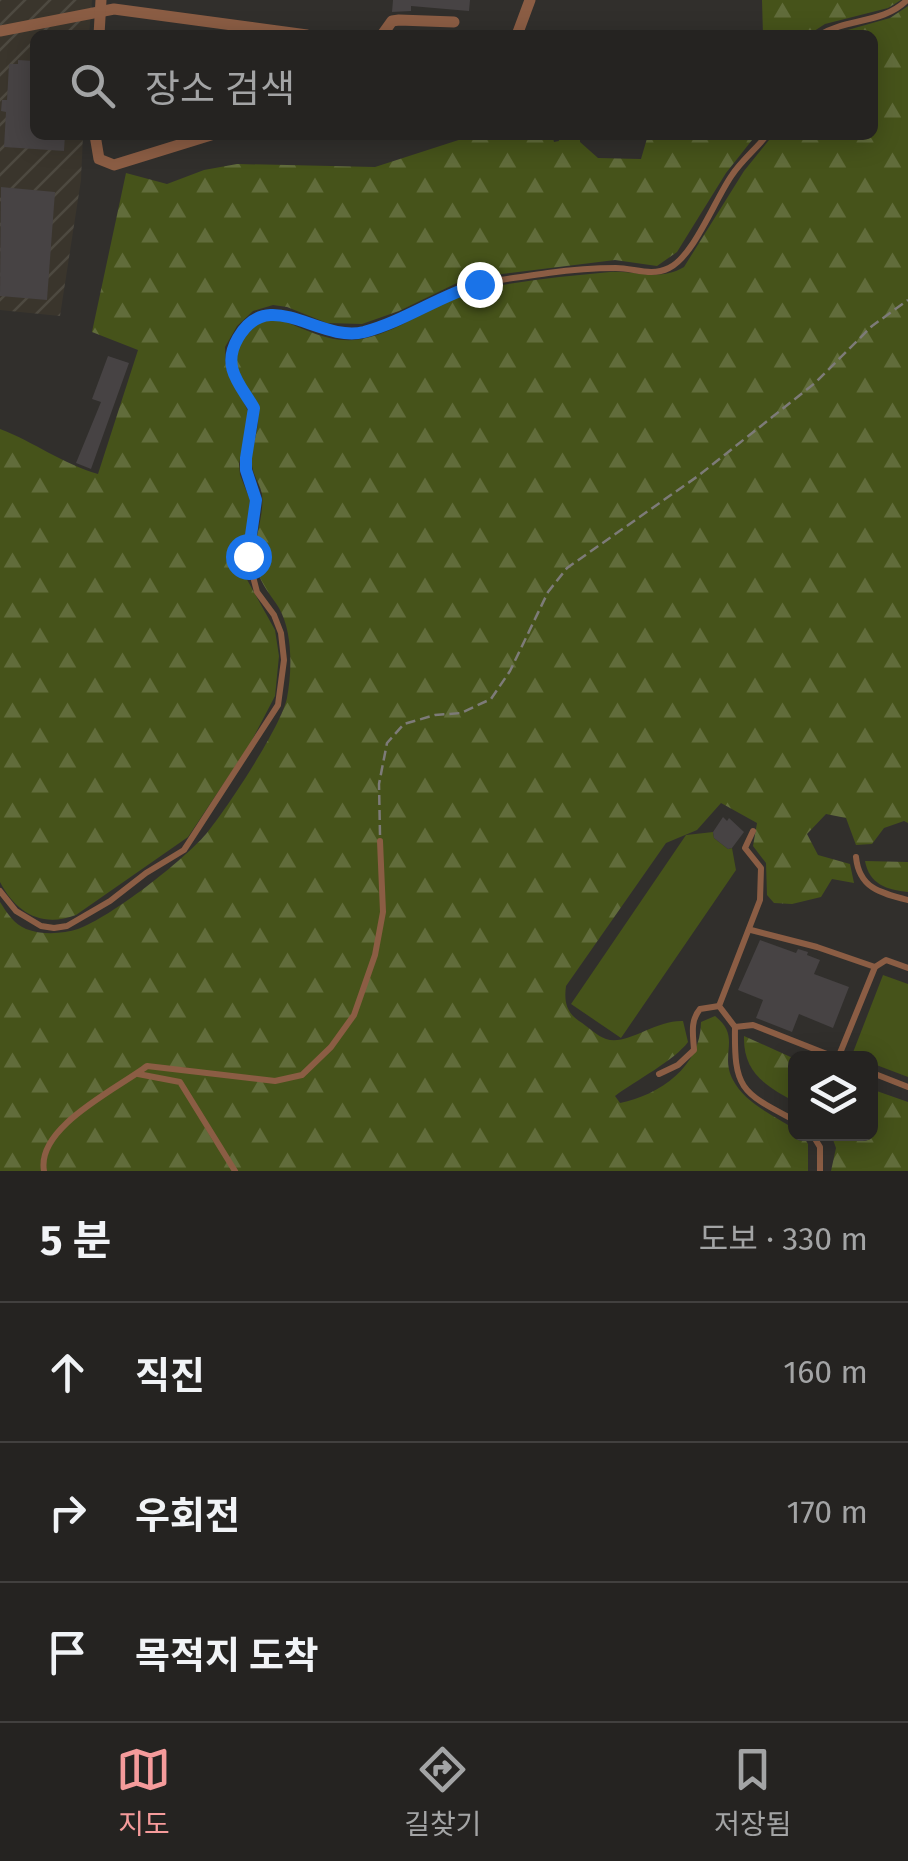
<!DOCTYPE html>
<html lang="ko">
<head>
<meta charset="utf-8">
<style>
  body { margin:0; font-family:"Fira Sans","Noto Sans KR",sans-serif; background:#312f2e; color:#f1f3f6 }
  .controls { position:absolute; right:30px; bottom:30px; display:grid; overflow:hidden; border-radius:15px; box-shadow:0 5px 25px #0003 }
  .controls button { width:90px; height:90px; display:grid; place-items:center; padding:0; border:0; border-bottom:2px solid #42403f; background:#252321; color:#f1f3f6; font:50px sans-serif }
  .stop { position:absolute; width:30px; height:30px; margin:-22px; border:8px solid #1a73e8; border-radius:50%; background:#fff }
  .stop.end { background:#1a73e8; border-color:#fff; box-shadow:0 2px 10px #0008 }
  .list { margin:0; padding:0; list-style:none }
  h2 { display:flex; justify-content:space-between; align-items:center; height:130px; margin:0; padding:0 40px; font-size:42px }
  h2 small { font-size:32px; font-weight:400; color:#a3a4a5 }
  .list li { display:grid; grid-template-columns:65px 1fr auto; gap:30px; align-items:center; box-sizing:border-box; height:140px; padding:0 40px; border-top:2px solid #42403f }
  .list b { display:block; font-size:38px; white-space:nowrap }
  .list em { font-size:32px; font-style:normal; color:#a3a4a5 }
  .icon { flex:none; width:55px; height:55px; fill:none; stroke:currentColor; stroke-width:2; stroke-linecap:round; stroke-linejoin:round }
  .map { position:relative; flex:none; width:908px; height:1171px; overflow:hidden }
  .search { position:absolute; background:#252321; box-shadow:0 5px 25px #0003; left:30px; right:30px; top:30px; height:110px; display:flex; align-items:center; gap:25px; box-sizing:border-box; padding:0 35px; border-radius:15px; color:#a3a4a5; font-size:38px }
  .sheet { height:550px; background:#252321 }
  nav { display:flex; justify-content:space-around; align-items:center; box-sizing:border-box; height:140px; border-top:2px solid #42403f; background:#252321; font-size:28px; color:#a3a4a5 }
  nav a { display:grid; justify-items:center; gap:5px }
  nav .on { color:#f59b9b }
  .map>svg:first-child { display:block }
  .industrial { fill:url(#industrial-furrows) }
  .forest { fill:url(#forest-firs) }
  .pitch { fill:#46531a }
  .building { fill:#474344 }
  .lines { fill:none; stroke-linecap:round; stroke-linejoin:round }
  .path { stroke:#7d7b78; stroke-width:2.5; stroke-dasharray:10 5; stroke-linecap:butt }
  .service { stroke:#8b5d44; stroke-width:6 }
  .minor { stroke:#8b5d44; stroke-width:11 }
  .route { stroke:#1a73e8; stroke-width:12 }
</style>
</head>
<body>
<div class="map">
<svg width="908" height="1171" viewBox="0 0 908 1171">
  <defs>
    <pattern id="industrial-furrows" width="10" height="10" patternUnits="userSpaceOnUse" patternTransform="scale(2.5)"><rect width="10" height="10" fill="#3a352c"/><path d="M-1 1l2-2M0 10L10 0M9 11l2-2" fill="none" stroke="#4d4940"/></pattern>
    <pattern id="forest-firs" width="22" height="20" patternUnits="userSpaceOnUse" patternTransform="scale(2.5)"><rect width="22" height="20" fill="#46531a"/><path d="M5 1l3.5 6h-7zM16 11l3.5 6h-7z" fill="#616c3b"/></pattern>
  </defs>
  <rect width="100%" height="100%" fill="#312f2c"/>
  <path class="industrial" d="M0,0h92l-3,35h-54v100h48l-2,45 -21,136 -60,-6z"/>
  <g class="forest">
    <path d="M762,0h139l-13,8 -63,16 -17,11h-45z"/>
    <path d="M908,6v817l-4,-2 -20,7 -12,16 -16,1 -10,-27 -20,-4 -19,20 11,21 32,9 4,19 -22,-4 -11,18 -29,7 -18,-1 -7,-8 -1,-32 -13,-17 4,-23 -36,-20 -24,27 -31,13 -100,143c-2,15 0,26 13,35 8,5 18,15 27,18 21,7 49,-19 77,-18l5,21c-13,18 -53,39 -73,54l5,7c40,-8 81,-37 81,-81l14,-6c27,21 4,38 18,64 12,23 41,36 62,49l1,5h6l6,10v27h-808v-269c7,11 14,22 26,27 15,6 37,5 52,0 33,-12 105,-68 128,-95 20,-24 75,-107 81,-136 5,-26 6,-66 -8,-90 -8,-13 -18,-23 -22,-39 -7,-25 8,-50 5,-75 -2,-10 -9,-19 -10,-29 -2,-17 8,-35 6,-52 -2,-23 -29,-38 -22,-63 6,-17 21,-29 39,-32 29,10 55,27 87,21 44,-9 77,-41 120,-50 42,-9 86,-13 128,-17 27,-2 49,10 74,-5l60,-96 29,-36h100v-100h-43l60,-17z"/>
    <path d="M517,135h35l2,7 5,-1 -1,-6h22v7l18,16 43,1 7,-24h108l-30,38 -49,79 -20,14 -42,-6 -137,17 -21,6 -58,28 -37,13 -35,-1 -40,-16 -14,-2 -20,6 -16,15 -12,21 1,21 23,45 -10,51 1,11 10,25 -5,76 30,54 4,26 -4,40 -25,48 -62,93 -112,78c-34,13 -60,-2 -76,-33v-453c34,13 63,35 98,45l40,-124 -46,-18 34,-159 41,11 37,-14 33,-6 138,3 96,-31 43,2z"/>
    <path d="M865,861l43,1v30c-21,-2 -39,-8 -43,-31z"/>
    <path d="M744,1036l51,23v43c-29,-16 -52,-29 -51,-66z"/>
    <path d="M871,1089l37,13v69h-77l5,-23 -5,-14h39z"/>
  </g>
  <g class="pitch">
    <path d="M713,832l1,6 14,11 4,-1 4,22 -115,168 -50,-34 115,-169z"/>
    <path d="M883,975l25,9v93l-37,-14 -1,-5 -18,-3z"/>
  </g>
  <g class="building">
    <path d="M393,0h77l-1,11 -58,-5v5l-19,1z"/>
    <path d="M18,60l17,1v74h30l-1,16 -60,-4 2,-35 -5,-1 1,-11h5l2,-36h9z"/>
    <path d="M1,187l54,5 -8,108 -47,-4z"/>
    <path d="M108,356l21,7 -38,106 -15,-6 25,-61 -9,-3z"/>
    <path d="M723,817l4,4 2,-3 15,14 -12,16 -4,1 -14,-11 -1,-6z"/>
    <path d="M760,940l36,13 2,-4 10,3 -1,3 13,5 -6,14 35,13 -16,41 -34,-14 -7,18 -36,-14 7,-18 -25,-10z"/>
  </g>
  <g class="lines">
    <path class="path" d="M380,835l-1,-51 8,-41 17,-19 31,-9 26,-2 30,-14 19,-28 38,-79 19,-24 131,-92 117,-93 57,-57 36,-26"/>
    <g class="service">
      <path d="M820,35c27,-17 63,-11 87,-35"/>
      <path d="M753,831l-8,17 16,20 -1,32 -41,106 16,21 18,-2 84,33"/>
      <path d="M856,857c3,31 24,36 52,43"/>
      <path d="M0,891l16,20 25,15 13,2 13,-2 43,-25 36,-28 38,-23 94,-145 6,-45 -3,-27 -7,-18 -17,-23 -9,-35 8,-57 -10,-30v-12l7,-50c-14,-26 -33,-45 -12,-75 31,-45 76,7 119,-1 36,-7 64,-29 98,-42 28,-10 60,-12 90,-17 22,-3 46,-5 68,-5 18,0 35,9 53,0 25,-12 46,-69 63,-93 10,-15 24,-26 35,-40"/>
      <path d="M751,930l66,17 58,20"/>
      <path d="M735,1027c-1,63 6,65 61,94"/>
      <path d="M838,1058l37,-91 11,-7 22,8"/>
      <path d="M870,1072l38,15"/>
      <path d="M138,1074l42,8 55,89"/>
      <path d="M659,1074l19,-9 16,-15c-1,-16 -4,-29 6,-41l19,-3"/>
      <path d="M812,1134l8,13v24"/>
      <path d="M44,1171c-8,-44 73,-82 103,-105l128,15 27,-6 29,-28 23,-32 21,-60 8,-43 -3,-71"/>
    </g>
    <g class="minor">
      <path d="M0,31l114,-22 193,26"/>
      <path d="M99,35l2,-35"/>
      <path d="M382,35l10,-14 7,-1 55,2"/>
      <path d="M517,35l13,-35"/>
      <path d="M95,135l4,24 15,6 97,-30"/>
    </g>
  </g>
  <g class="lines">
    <path class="route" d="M248,556l8,-56 -10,-30v-12l8,-50c-14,-24 -33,-41 -16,-70 31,-54 80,5 126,-6 41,-11 75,-36 115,-48"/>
  </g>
</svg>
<div class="controls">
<button><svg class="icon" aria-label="layers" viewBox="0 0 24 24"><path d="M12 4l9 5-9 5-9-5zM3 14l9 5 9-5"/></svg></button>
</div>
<div class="stop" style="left:248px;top:556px"></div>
<div class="stop end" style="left:479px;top:284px"></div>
<div class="search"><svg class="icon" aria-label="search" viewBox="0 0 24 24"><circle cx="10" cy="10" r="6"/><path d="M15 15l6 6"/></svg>장소 검색</div>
</div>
<section class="sheet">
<h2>5 분<small>도보 · 330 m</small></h2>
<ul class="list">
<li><svg class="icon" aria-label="ahead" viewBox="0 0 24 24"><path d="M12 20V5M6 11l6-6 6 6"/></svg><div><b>직진</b></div><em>160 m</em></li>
<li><svg class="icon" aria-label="right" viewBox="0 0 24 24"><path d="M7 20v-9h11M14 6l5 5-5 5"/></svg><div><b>우회전</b></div><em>170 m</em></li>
<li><svg class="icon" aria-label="arrive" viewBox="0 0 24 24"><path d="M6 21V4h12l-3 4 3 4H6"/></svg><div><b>목적지 도착</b></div></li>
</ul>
</section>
<nav>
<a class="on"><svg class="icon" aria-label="map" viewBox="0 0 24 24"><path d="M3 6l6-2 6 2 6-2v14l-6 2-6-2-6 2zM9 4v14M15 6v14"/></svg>지도</a>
<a><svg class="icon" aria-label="directions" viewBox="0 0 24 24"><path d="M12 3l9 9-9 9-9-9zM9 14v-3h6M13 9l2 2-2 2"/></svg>길찾기</a>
<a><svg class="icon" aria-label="saved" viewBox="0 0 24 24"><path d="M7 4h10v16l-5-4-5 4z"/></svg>저장됨</a>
</nav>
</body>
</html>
